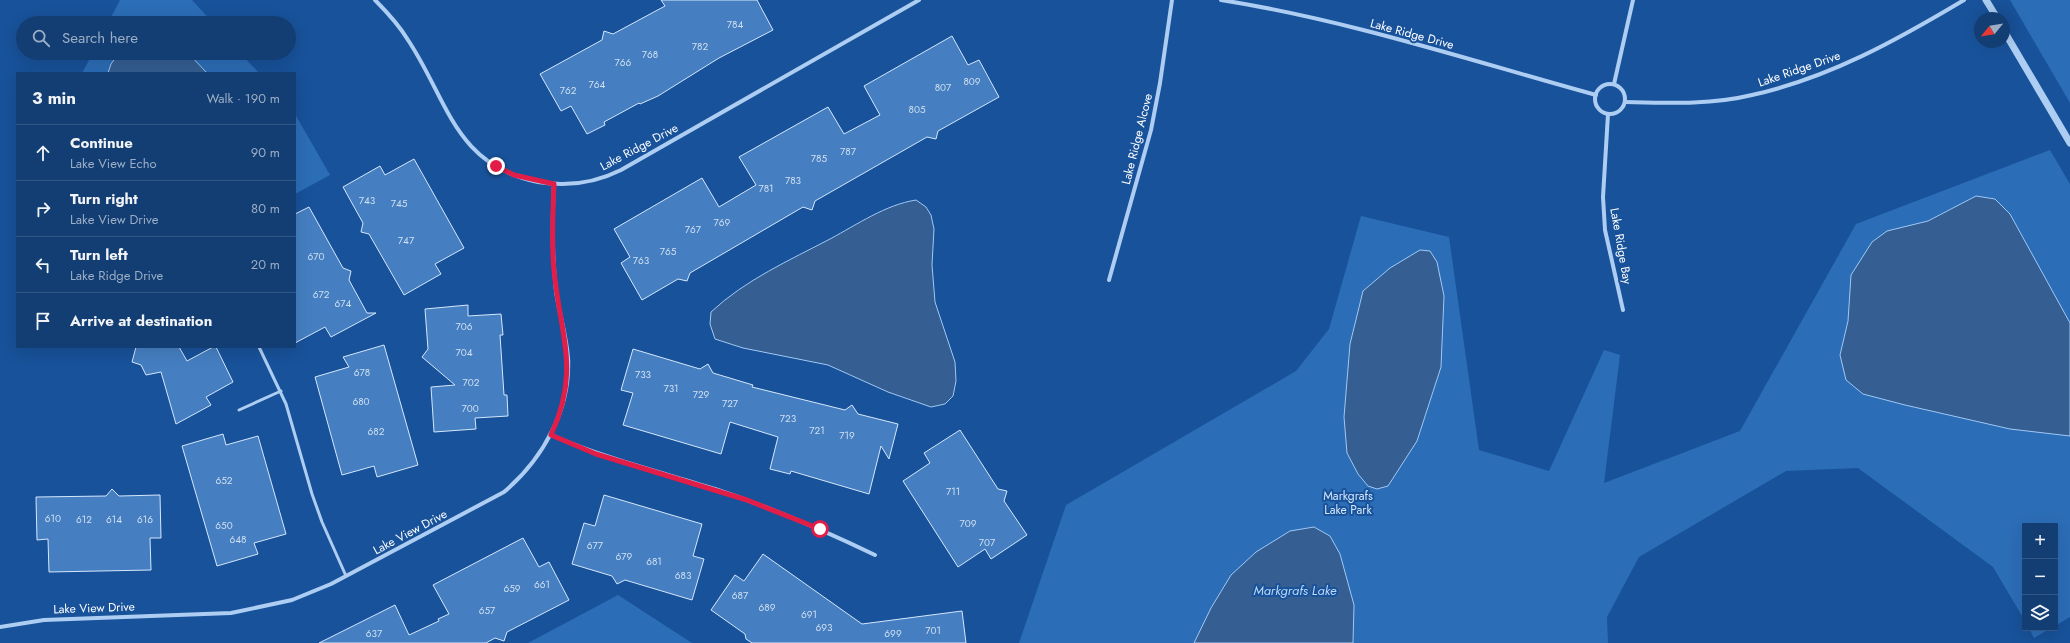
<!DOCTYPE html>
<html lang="en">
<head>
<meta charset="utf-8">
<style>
  body { margin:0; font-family:Jost,sans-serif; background:#1f497c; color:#f1f3f6 }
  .controls { position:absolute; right:12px; bottom:12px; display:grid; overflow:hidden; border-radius:0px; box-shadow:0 4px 16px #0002 }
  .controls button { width:36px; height:36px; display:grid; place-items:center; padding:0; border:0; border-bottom:1px solid #315786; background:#123e74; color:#f1f3f6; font:20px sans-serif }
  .compass { position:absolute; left:1974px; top:12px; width:36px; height:36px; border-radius:50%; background:#123e74; box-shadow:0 4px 16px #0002; rotate:240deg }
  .stop { position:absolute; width:12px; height:12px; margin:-9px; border:3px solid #e11d48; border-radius:50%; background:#fff }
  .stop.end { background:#e11d48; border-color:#fff; box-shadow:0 1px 4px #0008 }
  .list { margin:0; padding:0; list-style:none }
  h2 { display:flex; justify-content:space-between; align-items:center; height:52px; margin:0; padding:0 16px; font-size:17px }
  h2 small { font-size:13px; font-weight:400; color:#9caec5 }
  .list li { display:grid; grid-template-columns:26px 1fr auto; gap:12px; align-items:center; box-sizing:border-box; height:56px; padding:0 16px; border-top:1px solid #315786 }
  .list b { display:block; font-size:15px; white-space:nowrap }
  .list p { margin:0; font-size:13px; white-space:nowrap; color:#9caec5 }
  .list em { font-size:13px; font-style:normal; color:#9caec5 }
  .icon { flex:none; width:22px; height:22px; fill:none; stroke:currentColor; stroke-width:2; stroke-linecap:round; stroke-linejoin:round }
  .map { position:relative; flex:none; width:2070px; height:643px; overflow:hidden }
  .search { position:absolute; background:#123e74; box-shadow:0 4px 16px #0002; left:16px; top:16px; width:280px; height:44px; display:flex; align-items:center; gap:10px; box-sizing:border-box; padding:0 14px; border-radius:22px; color:#9caec5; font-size:15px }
  .panel { position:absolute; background:#123e74; box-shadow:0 4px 16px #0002; left:16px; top:72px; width:280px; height:276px; border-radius:0px }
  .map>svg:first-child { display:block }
  .green { fill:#2c6db7 }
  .water { fill:#355f93; stroke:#a0c8f4 }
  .building { fill:#457fc2; stroke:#d5e7fc }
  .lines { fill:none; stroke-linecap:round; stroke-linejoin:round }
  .service { stroke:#adcdf2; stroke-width:3 }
  .minor { stroke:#adcdf2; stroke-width:4 }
  .tertiary { stroke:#adcdf2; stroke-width:7 }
  .route { stroke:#e11d48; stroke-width:5 }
  .labels { text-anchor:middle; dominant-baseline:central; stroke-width:4; stroke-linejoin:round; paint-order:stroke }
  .number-label { font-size:10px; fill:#d0dff0 }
  .street-label { font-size:12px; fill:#fff; stroke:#18529a }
  .park-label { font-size:12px; fill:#d5e7fc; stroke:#18529a }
  .water-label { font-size:13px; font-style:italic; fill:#bad7f8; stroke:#18529a }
</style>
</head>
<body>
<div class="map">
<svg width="2070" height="643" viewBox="0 0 2070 643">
  <rect width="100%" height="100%" fill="#18529a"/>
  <g class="green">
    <path d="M120,0h72l21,23h-105z"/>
    <path d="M2010,0h60v103z"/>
    <path d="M93,53h147l19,20h-177z"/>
    <path d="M295,114l35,61 -35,19z"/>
    <path d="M2050,150l20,34v433l-15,9v-100h-30v95l-32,-54 -135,-99 -72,3 -147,86 -32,60 1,26h-589l47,-138 230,-134 33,-42 32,-113 88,21 30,213 70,21 55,-121 16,5 -16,128 136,-52 116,-207z"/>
    <path d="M618,595l74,48h-164z"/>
    <path d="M2029,628h22l-17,10z"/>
  </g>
  <g class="water">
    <path d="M119,53h69l19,20h-99l3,-9z"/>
    <path d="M1976,196l19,3 15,15 60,109v113l-60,-7 -105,-24 -42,-11 -17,-14 -6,-25 8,-34 3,-46 21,-33 15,-11 41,-10z"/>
    <path d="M916,200l10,7 5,8 3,14 -2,36 3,37 20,60 1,19 -3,15 -8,8 -14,3 -43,-15 -60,-27 -85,-17 -28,-9 -5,-15 1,-12c34,-32 79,-52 119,-73 28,-15 55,-34 86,-39z"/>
    <path d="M1420,250l10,1 7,11 7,34 -3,71 -24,74 -29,45 -11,3 -9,-3 -10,-12 -11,-21 -3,-36 6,-73 13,-53 27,-23z"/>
    <path d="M1314,527l16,9 10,18 14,51 -1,38h-159l17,-35 20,-33 25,-23 34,-21z"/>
  </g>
  <g class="building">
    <path d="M661,0h96l16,30 -54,28 -61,38 -18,8 -1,-1 -35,19 1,3 -18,9 -16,-28 -10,5 -21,-37 62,-34 2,-9 9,3 52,-28z"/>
    <path d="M952,36l16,29 11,-5 20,37 -61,34 -2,8 -9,-2 -112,64 -3,9 -9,-3 -113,66 -3,8 -9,-2 -36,21 -21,-37 9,-6 -16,-28 88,-51 17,29 37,-22 -17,-28 89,-50 16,27 36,-19 -16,-29z"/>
    <path d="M414,159l50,89 -29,16 6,10 -37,21 -35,-61 -8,-2 2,-9 -20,-36 37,-21 5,9z"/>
    <path d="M309,207l34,61 8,3 -2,9 18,33h9l-45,24 -6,-10 -30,16v-129z"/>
    <path d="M468,305v11l33,-2 2,21h-3l4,60h3l1,21 -33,2 1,11 -42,3 -3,-45 24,-2 -33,-28 6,-8 -3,-40z"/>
    <path d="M384,345l34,120 -41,12 -3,-11 -32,9 -27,-98 34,-10 -6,-10z"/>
    <path d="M136,347h43l8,14 26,-14h3l17,35 -27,15 5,8 -35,19 -15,-52 -15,3 -5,-10 -9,-3z"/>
    <path d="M633,349l67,20 8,-5 5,9 40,12 -1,2 93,23 7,-5 6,9 40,10 -9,35 -8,-13 -12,48 -78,-23 -1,3 -20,-5 8,-32 -48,-15 -9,32 -98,-29 10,-32 -12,-3z"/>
    <path d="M960,430l38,59 9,2 -3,10 23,34 -36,24 -6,-10 -27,18 -55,-86 27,-18 -6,-10z"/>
    <path d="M223,434l3,11 32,-9 28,98 -32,9 4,11 -41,12 -35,-120z"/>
    <path d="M112,489l7,7 41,-1 1,43h-11l1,32 -102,2 -1,-33 -11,1 -1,-43 70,-1z"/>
    <path d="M604,495l98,29 -9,32 11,3 -12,41 -67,-20 -8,4 -5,-8 -40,-12 12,-41 11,3z"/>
    <path d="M523,538l16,29 10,-5 20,38 -62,32 -3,9 -9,-3 -9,5h-167l76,-38 14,30 30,-14 -1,-2 11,-5 -16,-29z"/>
    <path d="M763,554l99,70 100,-13 4,32h-214l-6,-4 -1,-5 -34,-24 24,-35 9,6z"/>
  </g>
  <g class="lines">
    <g class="service">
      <path d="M259,347l27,57 26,90 10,28 24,54"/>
      <path d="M239,410l42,-19"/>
    </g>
    <g class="minor">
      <path d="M375,0c12,12 24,25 33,40 40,60 46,125 130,142 29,5 57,1 83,-12l298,-170"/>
      <path d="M1221,0c127,20 251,61 375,95"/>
      <circle cx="1610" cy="99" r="15"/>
      <path d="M1614,84l19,-84"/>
      <path d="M1625,102c42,1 86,3 127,-7 77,-17 145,-55 212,-95"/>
      <path d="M1608,114l-5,83 2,33 18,80"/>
      <path d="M1109,280l42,-150 9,-47 12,-83"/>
      <path d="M551,435c53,23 109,37 164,54 55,18 108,41 160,66"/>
      <path d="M0,627l44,-7 187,-7 61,-13 39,-16 173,-92c39,-33 67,-83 64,-135 -2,-23 -9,-44 -12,-66 -4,-36 -4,-71 -2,-107"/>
    </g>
    <g class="tertiary">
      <path d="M1986,0l11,18"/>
      <path d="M2004,31l66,112"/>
    </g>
  </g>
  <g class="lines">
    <path class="route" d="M496,166l18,9 40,9c-1,29 -3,57 0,86 6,66 27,99 -3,165l45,19 151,46 73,29"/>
  </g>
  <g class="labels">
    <g class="number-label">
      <text x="735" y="24">784</text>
      <text x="700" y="46">782</text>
      <text x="650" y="54">768</text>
      <text x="623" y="62">766</text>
      <text x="972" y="81">809</text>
      <text x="597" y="84">764</text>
      <text x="943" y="87">807</text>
      <text x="568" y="90">762</text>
      <text x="917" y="109">805</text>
      <text x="848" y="151">787</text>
      <text x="819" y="158">785</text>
      <text x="793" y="180">783</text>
      <text x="766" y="188">781</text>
      <text x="367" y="200">743</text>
      <text x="399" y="203">745</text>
      <text x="722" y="222">769</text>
      <text x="693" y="229">767</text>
      <text x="406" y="240">747</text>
      <text x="668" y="251">765</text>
      <text x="316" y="256">670</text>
      <text x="641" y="260">763</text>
      <text x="321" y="294">672</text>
      <text x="343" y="303">674</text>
      <text x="464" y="326">706</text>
      <text x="464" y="352">704</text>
      <text x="362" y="372">678</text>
      <text x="643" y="374">733</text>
      <text x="471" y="382">702</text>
      <text x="671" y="388">731</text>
      <text x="701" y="394">729</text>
      <text x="361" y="401">680</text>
      <text x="730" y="403">727</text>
      <text x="470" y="408">700</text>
      <text x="788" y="418">723</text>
      <text x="817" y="430">721</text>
      <text x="376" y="431">682</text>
      <text x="847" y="435">719</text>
      <text x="224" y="480">652</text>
      <text x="953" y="491">711</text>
      <text x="53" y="518">610</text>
      <text x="84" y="519">612</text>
      <text x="114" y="519">614</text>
      <text x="145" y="519">616</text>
      <text x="968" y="523">709</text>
      <text x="224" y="525">650</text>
      <text x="238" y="539">648</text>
      <text x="987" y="542">707</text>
      <text x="595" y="545">677</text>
      <text x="624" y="556">679</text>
      <text x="654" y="561">681</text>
      <text x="683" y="575">683</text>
      <text x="542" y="584">661</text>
      <text x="512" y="588">659</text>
      <text x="740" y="595">687</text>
      <text x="767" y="607">689</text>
      <text x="487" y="610">657</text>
      <text x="809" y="614">691</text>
      <text x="824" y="627">693</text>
      <text x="933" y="630">701</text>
      <text x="374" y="633">637</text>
      <text x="893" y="633">699</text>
    </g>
    <g class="street-label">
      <text transform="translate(1412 34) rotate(15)">Lake Ridge Drive</text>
      <text transform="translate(1799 69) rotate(-19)">Lake Ridge Drive</text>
      <text transform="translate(1137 139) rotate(-76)">Lake Ridge Alcove</text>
      <text transform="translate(639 147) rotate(-28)">Lake Ridge Drive</text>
      <text transform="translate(1621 246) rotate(80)">Lake Ridge Bay</text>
      <text transform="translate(410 532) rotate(-28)">Lake View Drive</text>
      <text transform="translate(94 608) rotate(-2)">Lake View Drive</text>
    </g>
    <g class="park-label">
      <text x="1348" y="496">Markgrafs<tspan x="1348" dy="14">Lake Park</tspan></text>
    </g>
    <g class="water-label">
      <text x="1295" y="590">Markgrafs Lake</text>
    </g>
  </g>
</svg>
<div class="controls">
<button>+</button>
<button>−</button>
<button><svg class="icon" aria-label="layers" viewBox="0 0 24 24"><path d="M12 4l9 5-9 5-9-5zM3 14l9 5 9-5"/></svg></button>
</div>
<svg class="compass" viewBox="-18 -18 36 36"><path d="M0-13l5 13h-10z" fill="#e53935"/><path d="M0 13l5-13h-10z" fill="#9caec5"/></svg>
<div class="stop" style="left:820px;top:529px"></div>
<div class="stop end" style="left:496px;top:166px"></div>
<div class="search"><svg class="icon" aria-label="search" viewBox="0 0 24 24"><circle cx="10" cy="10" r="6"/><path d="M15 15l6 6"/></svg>Search here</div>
<section class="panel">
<h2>3 min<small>Walk · 190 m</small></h2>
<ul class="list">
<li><svg class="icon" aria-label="ahead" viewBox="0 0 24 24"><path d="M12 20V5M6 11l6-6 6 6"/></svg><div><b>Continue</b><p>Lake View Echo</p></div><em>90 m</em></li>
<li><svg class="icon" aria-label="right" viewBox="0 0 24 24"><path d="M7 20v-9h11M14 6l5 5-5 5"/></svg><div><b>Turn right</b><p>Lake View Drive</p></div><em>80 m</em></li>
<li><svg class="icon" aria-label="left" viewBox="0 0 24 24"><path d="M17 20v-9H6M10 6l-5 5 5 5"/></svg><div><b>Turn left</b><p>Lake Ridge Drive</p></div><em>20 m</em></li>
<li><svg class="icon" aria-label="arrive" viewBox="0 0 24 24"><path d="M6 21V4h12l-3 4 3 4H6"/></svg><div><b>Arrive at destination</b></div></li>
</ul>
</section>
</div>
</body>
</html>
